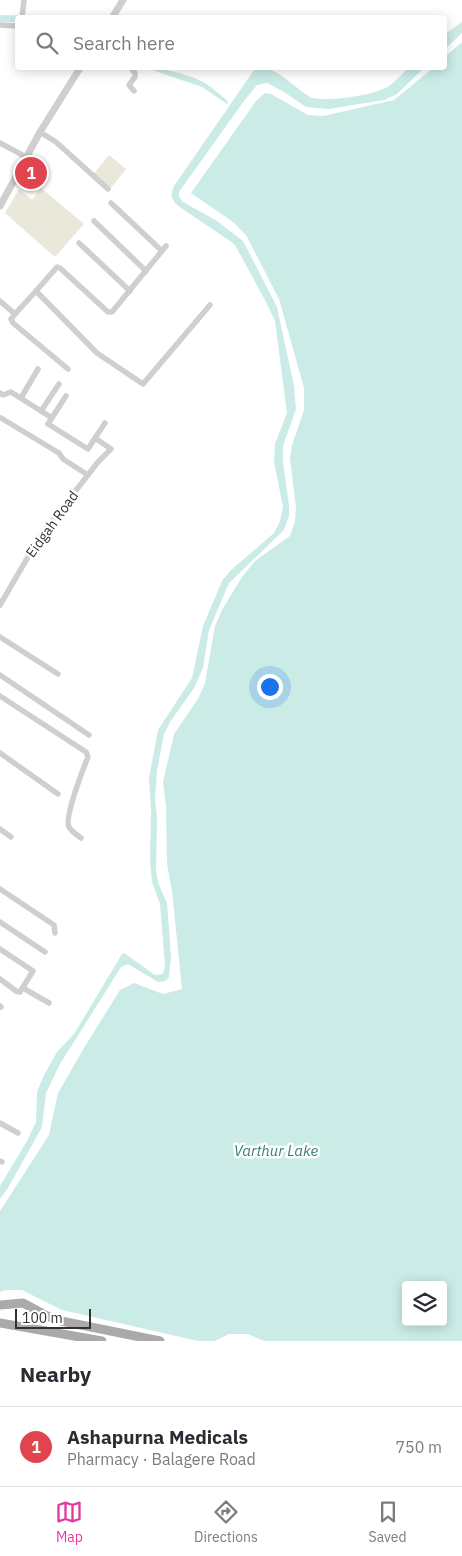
<!DOCTYPE html>
<html lang="en">
<head>
<meta charset="utf-8">
<style>
  body { margin:0; font-family:"IBM Plex Sans",sans-serif; background:#f2f2f3; color:#2b2b33 }
  .controls { position:absolute; right:15px; bottom:15px; display:grid; overflow:hidden; border-radius:5px; box-shadow:0 2px 12px #0003 }
  .controls button { width:45px; height:45px; display:grid; place-items:center; padding:0; border:0; border-bottom:1px solid #e1e1e2; background:#fff; color:#2b2b33; font:25px sans-serif }
  .scale { position:absolute; left:15px; bottom:12px; width:76px; box-sizing:border-box; padding-left:5px; border:2px solid #323232; border-top:0; font-size:14px; line-height:18px; white-space:nowrap; color:#323232; -webkit-text-stroke:4px #fff; paint-order:stroke }
  .you { position:absolute; left:269px; top:686px; width:18px; height:18px; margin:-12px; border:4px solid #fff; border-radius:50%; background:#1a73e8; box-shadow:0 0 0 8px #1a73e833 }
  .badge { display:grid; place-items:center; width:32px; height:32px; border-radius:50%; background:#e339a2; color:#fff; font-size:16px; font-weight:700 }
  .pin { position:absolute; translate:-50% -50%; border:2px solid #fff; box-shadow:0 1px 5px #0006 }
  .list { margin:0; padding:0; list-style:none }
  h2 { display:flex; justify-content:space-between; align-items:center; height:65px; margin:0; padding:0 20px; font-size:21px }
  h2 small { font-size:16px; font-weight:400; color:#7c7c81 }
  .list li { display:grid; grid-template-columns:32px 1fr auto; gap:15px; align-items:center; box-sizing:border-box; height:80px; padding:0 20px; border-top:1px solid #e1e1e2 }
  .list b { display:block; font-size:19px; white-space:nowrap }
  .list p { margin:0; font-size:16px; white-space:nowrap; color:#7c7c81 }
  .list em { font-size:16px; font-style:normal; color:#7c7c81 }
  .icon { flex:none; width:28px; height:28px; fill:none; stroke:currentColor; stroke-width:2; stroke-linecap:round; stroke-linejoin:round }
  .map { position:relative; flex:none; width:462px; height:1341px; overflow:hidden }
  .search { position:absolute; background:#fff; box-shadow:0 2px 12px #0003; left:15px; right:15px; top:15px; height:55px; display:flex; align-items:center; gap:12px; box-sizing:border-box; padding:0 18px; border-radius:5px; color:#7c7c81; font-size:19px }
  .sheet { height:145px; background:#fff }
  nav { display:flex; justify-content:space-around; align-items:center; box-sizing:border-box; height:70px; border-top:1px solid #e1e1e2; background:#fff; font-size:14px; color:#7c7c81 }
  nav a { display:grid; justify-items:center; gap:2px }
  nav .on { color:#e339a2 }
  .map>svg:first-child { display:block }
  .green { fill:#e9e8db }
  .water { fill:#cbebe6; fill-rule:evenodd }
  .lines { fill:none; stroke-linecap:round; stroke-linejoin:round }
  .minor { stroke:#cfcfcf; stroke-width:5.5 }
  .tertiary { stroke:#cfcfcf; stroke-width:7 }
  .primary { stroke:#aaa; stroke-width:9 }
  .labels { text-anchor:middle; dominant-baseline:central; stroke-width:5; stroke-linejoin:round; paint-order:stroke }
  .street-label { font-size:14px; fill:#323232; stroke:#fff }
  .water-label { font-size:15px; font-style:italic; fill:#398075; stroke:#fff }
</style>
</head>
<body>
<div class="map">
<svg width="462" height="1341" viewBox="0 0 462 1341">
  <rect width="100%" height="100%" fill="#fff"/>
  <g class="green">
    <path d="M109,155l17,14 -16,20 -17,-14z"/>
    <path d="M41,188l43,36 -29,33 -50,-44 14,-24 13,11z"/>
  </g>
  <g class="water">
    <path d="M0,15c19,1 40,-1 58,2l-40,1 -1,4h-17z"/>
    <path d="M462,22v11l-17,16v-15z"/>
    <path d="M462,42v1299h-198l-16,-7h-19l-14,7h-17l-136,-31 -40,-20h-17l-5,2v-81l49,-76 9,-42 26,-45 36,-58 14,-7 29,11 19,-5 -10,-98 -5,-27 -1,-58 -3,-24 11,-48 24,-35 7,-16 10,-57 7,-16 20,-33 13,-16 35,-25 5,-15 1,-13 -6,-50 2,-13 12,-35v-22l-25,-89 -33,-64 -13,-13 -42,-29 65,-92 9,-8 6,1 37,21 15,1 71,-16 39,-32h11l1,-11zM406,1285h37v37h-37z"/>
    <path d="M146,68c15,-1 44,7 57,14 9,5 17,13 25,19l-1,3 -25,-17z"/>
    <path d="M262,68c16,0 34,21 48,29 13,6 67,-2 79,-11 7,-5 13,-12 19,-18h16l-27,26 -13,6 -55,9 -23,-2 -22,-15 -17,-9 -10,2 -13,16 -65,91v5l4,5 34,19 26,20 34,66 17,79 2,23 -13,37v17l6,42v11l-5,14 -55,53 -20,47 -6,38 -9,20 -24,34 -6,12 -7,37 -2,28 2,18 -1,55 3,13 8,18 4,54 -2,20 -4,4 -7,1 -30,-18 -7,3 -61,97 -14,29 -4,34 -34,61 -8,11v-13l27,-45 9,-19 1,-30 6,-15 14,-25 17,-18 48,-80 2,-1 31,22 8,-1 2,-9 -5,-61 -8,-22 -2,-21 1,-50 -2,-33 9,-48 34,-52 11,-52 19,-45 9,-11 43,-37 6,-12 3,-14 -9,-45 1,-18 12,-31 -12,-92 -9,-19 -31,-57 -5,-4 -52,-35c-7,-8 -8,-10 -4,-20l80,-116z"/>
  </g>
  <g class="lines">
    <g class="minor">
      <path d="M22,18l2,-18"/>
      <path d="M0,25l18,1"/>
      <path d="M131,68l4,5v4l-6,8 5,6"/>
      <path d="M40,132l16,10 52,47"/>
      <path d="M0,143l26,14"/>
      <path d="M111,203l51,48"/>
      <path d="M94,221l52,50"/>
      <path d="M79,243l51,48"/>
      <path d="M36,291l21,-24 3,1 48,44h4l54,-66"/>
      <path d="M0,301l15,13 -4,5 2,4 55,46"/>
      <path d="M15,314l21,-23 61,62 46,31 67,-79"/>
      <path d="M0,393l3,2 8,-3 41,26"/>
      <path d="M21,398l17,-29"/>
      <path d="M41,411l18,-27"/>
      <path d="M1,418l53,32 5,3 4,6 25,16"/>
      <path d="M95,438l10,-15"/>
      <path d="M0,605l39,-67 59,-76 13,-13 -16,-11 -7,11 -40,-25 18,-28"/>
      <path d="M0,637l58,37"/>
      <path d="M0,675l89,60"/>
      <path d="M0,696l86,56 2,5c-5,12 -24,61 -19,70 2,4 8,8 12,11"/>
      <path d="M0,753l58,41"/>
      <path d="M0,829l11,8"/>
      <path d="M0,889l54,36 1,8"/>
      <path d="M0,922l45,30"/>
      <path d="M0,949l33,22 -13,21 -4,-1 -16,-12"/>
      <path d="M23,988l26,15"/>
      <path d="M0,1006l1,1"/>
      <path d="M0,1123l18,10"/>
      <path d="M0,1161l2,1"/>
    </g>
    <g class="tertiary">
      <path d="M112,18l11,-18"/>
      <path d="M0,206l40,-74 40,-64"/>
    </g>
    <g class="primary">
      <path d="M0,1305l23,-2 24,13 14,5 99,20"/>
      <path d="M0,1323l102,18"/>
    </g>
  </g>
  <g class="labels">
    <g class="street-label">
      <text transform="translate(52 524) rotate(-54)">Eidgah Road</text>
    </g>
    <g class="water-label">
      <text x="276" y="1150">Varthur Lake</text>
    </g>
  </g>
</svg>
<div class="controls">
<button><svg class="icon" aria-label="layers" viewBox="0 0 24 24"><path d="M12 4l9 5-9 5-9-5zM3 14l9 5 9-5"/></svg></button>
</div>
<div class="scale">100 m</div>
<div class="you"></div>
<div class="pin badge" style="left:31px;top:173px;background:#e0444e">1</div>
<div class="search"><svg class="icon" aria-label="search" viewBox="0 0 24 24"><circle cx="10" cy="10" r="6"/><path d="M15 15l6 6"/></svg>Search here</div>
</div>
<section class="sheet">
<h2>Nearby<small></small></h2>
<ul class="list">
<li><span class="badge" style="background:#e0444e">1</span><div><b>Ashapurna Medicals</b><p>Pharmacy · Balagere Road</p></div><em>750 m</em></li>
</ul>
</section>
<nav>
<a class="on"><svg class="icon" aria-label="map" viewBox="0 0 24 24"><path d="M3 6l6-2 6 2 6-2v14l-6 2-6-2-6 2zM9 4v14M15 6v14"/></svg>Map</a>
<a><svg class="icon" aria-label="directions" viewBox="0 0 24 24"><path d="M12 3l9 9-9 9-9-9zM9 14v-3h6M13 9l2 2-2 2"/></svg>Directions</a>
<a><svg class="icon" aria-label="saved" viewBox="0 0 24 24"><path d="M7 4h10v16l-5-4-5 4z"/></svg>Saved</a>
</nav>
</body>
</html>
